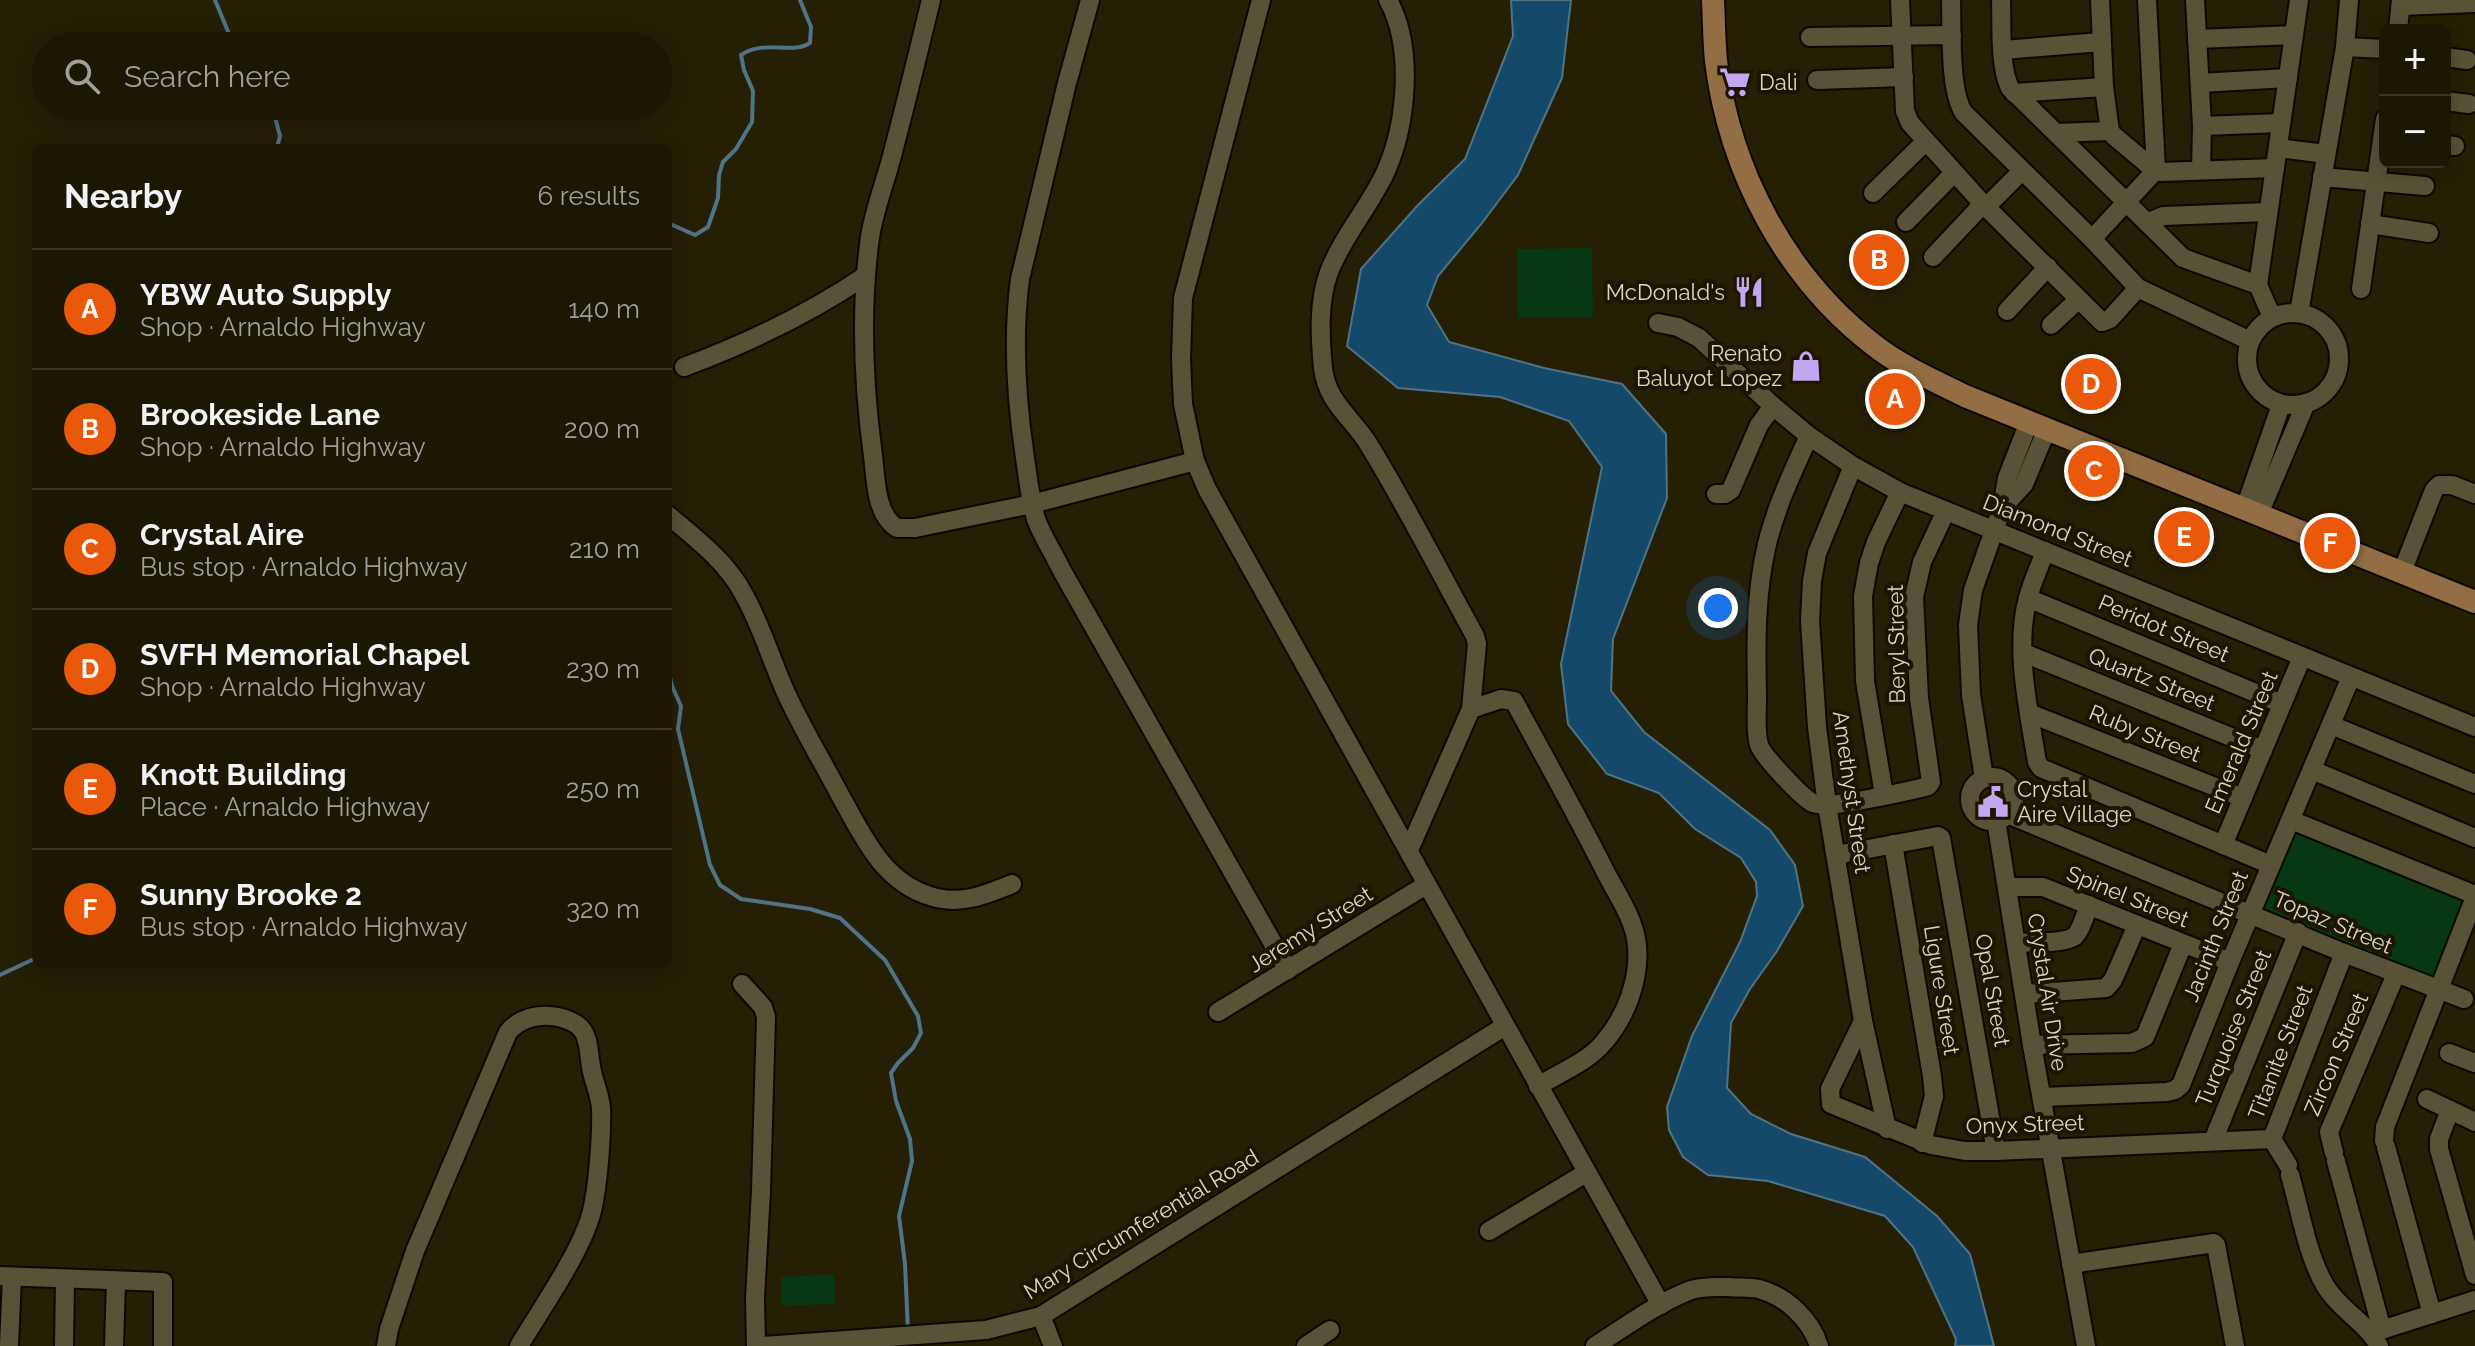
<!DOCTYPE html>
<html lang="en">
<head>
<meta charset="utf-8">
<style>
  body { margin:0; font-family:Raleway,sans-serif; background:#292412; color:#f1f3f6 }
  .controls { position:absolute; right:24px; top:24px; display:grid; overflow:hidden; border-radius:12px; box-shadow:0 4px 20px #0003 }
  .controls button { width:72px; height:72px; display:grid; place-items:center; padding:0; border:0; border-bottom:2px solid #3a3625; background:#1c1703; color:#f1f3f6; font:40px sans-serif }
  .you { position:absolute; left:1718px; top:608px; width:28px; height:28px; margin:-20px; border:6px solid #fff; border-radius:50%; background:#1a73e8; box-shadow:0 0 0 12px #1a73e833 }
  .badge { display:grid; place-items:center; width:52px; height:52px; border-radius:50%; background:#ea580c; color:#fff; font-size:26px; font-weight:700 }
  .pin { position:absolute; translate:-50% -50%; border:4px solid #fff; box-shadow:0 2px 8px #0006 }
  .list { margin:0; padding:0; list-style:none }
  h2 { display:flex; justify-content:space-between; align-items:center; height:104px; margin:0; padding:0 32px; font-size:34px }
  h2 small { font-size:26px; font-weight:400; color:#a09f9a }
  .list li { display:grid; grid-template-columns:52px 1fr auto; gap:24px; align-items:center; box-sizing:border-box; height:120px; padding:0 32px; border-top:2px solid #3a3625 }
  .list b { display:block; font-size:30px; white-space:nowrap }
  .list p { margin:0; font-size:26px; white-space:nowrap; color:#a09f9a }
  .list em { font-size:26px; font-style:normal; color:#a09f9a }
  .icon { flex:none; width:44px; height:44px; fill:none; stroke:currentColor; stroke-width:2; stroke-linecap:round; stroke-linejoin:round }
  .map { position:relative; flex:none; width:2475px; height:1346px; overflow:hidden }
  .search { position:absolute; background:#1c1703; box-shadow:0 4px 20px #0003; left:32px; top:32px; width:640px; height:88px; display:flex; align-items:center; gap:20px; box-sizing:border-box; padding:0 28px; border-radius:44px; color:#a09f9a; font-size:30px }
  .panel { position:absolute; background:#1c1703; box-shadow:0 4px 20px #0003; left:32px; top:144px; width:640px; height:824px; border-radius:12px }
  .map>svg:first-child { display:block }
  .green { fill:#063813 }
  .water { fill:#15496a; stroke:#507386; stroke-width:2 }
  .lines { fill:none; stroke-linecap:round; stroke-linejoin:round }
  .stream { stroke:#507386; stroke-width:4 }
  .minor-casing { stroke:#0e0900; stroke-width:22 }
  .major-casing { stroke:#0e0900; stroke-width:26 }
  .minor { stroke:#585236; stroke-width:18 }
  .major { stroke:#936e44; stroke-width:22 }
  .labels { text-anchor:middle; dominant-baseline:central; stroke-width:8; stroke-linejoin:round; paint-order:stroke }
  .poi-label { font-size:22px; fill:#d9d6c6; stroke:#1c1600; text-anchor:start }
  .street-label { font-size:22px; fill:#d9d6c6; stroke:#1c1600 }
</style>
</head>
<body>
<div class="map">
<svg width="2475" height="1346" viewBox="0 0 2475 1346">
  <rect width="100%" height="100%" fill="#251f04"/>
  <g class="green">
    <path d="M1592,248l1,69 -75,1 -1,-69z"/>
    <path d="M2295,829l171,71 -33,80 -172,-72z"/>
    <path d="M834,1274l1,30 -53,2 -1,-29z"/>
  </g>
  <path class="water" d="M1511,0h60l-9,78 -44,97 -36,48 -44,53 -11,29 22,37 95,26 78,16 44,50 1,64 -54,141 -2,52 33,41 126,98 25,35 8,41 -26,45 -27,38 -19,34 -4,65 24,26 40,20 74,23 72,59 33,38 24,92h-39l1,-7 -43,-92 -28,-31 -117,-35 -60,-6 -25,-18 -14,-27 -2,-23 25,-71 48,-94 17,-46 -1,-14 -15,-24 -46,-29 -36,-36 -52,-19 -39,-50 -7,-60 41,-197 -33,-46 -69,-24 -102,-9 -51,-42 14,-77 57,-64 47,-46 48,-123z"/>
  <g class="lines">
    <g class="stream">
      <path d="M215,0l19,46"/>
      <path d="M272,106l8,30 -3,12"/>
      <path d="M668,223l27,12 13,-8 10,-29 1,-23 4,-13 13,-13 16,-27 1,-31 -9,-21 -3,-15c23,-16 51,0 69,-12l1,-16 -11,-27"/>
      <path d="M668,668l4,18 9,20 -3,23 32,136 10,20 21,14 69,10 30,9 45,42 33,56 3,17 -8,15 -15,15 -7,10 5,28 14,38 2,22 -13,55 6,48 3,68"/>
      <path d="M0,975l36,-17"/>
    </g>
    <defs>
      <g id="minor">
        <path d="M931,0c-12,49 -24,99 -37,148 -7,30 -19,58 -24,89 -10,73 -7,145 3,219 3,23 2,58 24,72h18l117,-24 163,-43"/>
        <path d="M1090,0l-23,83 -47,196c-8,60 -4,119 5,179 3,20 5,41 11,61 6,17 17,33 25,50l227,401"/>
        <path d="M1261,0l-78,298 -2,61 2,45 12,57 12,28 454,816"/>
        <path d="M1388,0c26,47 19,123 -2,171 -16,35 -43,65 -57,101 -11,30 -9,65 -6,96 4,35 29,49 46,77 38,62 71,128 106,191l2,8 -6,65 -62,141"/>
        <path d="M1900,0l5,111 5,12 73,81 119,118 8,-3 28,-31"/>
        <path d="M1951,0c1,28 -2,92 13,113l128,126 46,49 112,53"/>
        <path d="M2001,0c1,25 -2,66 9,88l173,170 75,27 14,32"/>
        <path d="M2100,0l4,87 6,44 4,5 37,31 9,5 115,-4"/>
        <path d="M2195,0l7,126 -1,44"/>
        <path d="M2402,6l73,-3"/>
        <path d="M2398,30l3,-30"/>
        <path d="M1810,37l142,-2"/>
        <path d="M2197,39l97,-4"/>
        <path d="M2345,47l40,2"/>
        <path d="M2003,50l98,-8"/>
        <path d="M2445,57l22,3"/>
        <path d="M1817,80l87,-3"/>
        <path d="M2200,83l88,-5"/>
        <path d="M2014,93l90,-6"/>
        <path d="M2445,101l24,3"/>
        <path d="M2202,126l79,-3"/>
        <path d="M2056,133l54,-2"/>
        <path d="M2445,145l10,1"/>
        <path d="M2278,148l48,6"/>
        <path d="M2322,177l103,9"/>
        <path d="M1873,193l52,-51"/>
        <path d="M1986,207l36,-36"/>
        <path d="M1906,222l48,-49"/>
        <path d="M2147,223l16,-7 105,-4"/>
        <path d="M2370,224l59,9"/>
        <path d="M2092,239l64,-69 -9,-170"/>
        <path d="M1933,257l50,-53"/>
        <path d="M2258,285l41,-285"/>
        <path d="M2361,289l24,-170"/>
        <path d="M2007,311l41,-44"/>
        <circle cx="2293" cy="359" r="46"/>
        <path d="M2299,313l46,-266 4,-47"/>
        <path d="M1658,323l20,4 21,11 74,68 36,30 44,30 47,26 575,235"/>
        <path d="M2051,325l28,-26"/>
        <path d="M684,367c64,-24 125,-53 181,-91"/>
        <path d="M1809,436c-16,35 -33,71 -42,108 -12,51 -11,101 -10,153 0,15 -2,34 2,48 4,11 43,53 54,58 13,7 89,-11 108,-15l7,-2 3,-4 -12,-84 -5,-101 8,-35 24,-51"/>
        <path d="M1853,466l-36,87 -5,28 -2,40 7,106 10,78 36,216 24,108"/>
        <path d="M1716,494h9l6,-4 28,-65 14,-19"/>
        <path d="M2002,508l22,-24 23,-55"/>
        <path d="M2245,508l36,-103"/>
        <path d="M2259,514l47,-111"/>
        <path d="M668,515c27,23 58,46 75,78 18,31 28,67 43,100 16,35 36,68 54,102 23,41 42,86 90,101 29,10 55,-1 82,-12"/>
        <path d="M2045,551c-5,15 -13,31 -17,47 -14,50 1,114 9,164l4,6 230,97"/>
        <path d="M2402,572l32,-82 5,-5h13l23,9"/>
        <path d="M2028,598l254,106"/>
        <path d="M2024,653l239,97"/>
        <path d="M1471,709l30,-10 13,2c31,57 63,114 92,172 12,23 29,47 31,73 3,33 -11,71 -33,96 -16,20 -45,31 -66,44"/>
        <path d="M2029,713l214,85"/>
        <path d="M2331,725l144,59"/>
        <path d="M2312,770l163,68"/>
        <circle cx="1992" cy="799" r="22"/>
        <path d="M1984,778l-13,-83 -3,-70 5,-35 29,-82 5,-30 22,-56"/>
        <path d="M1884,795l-19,-114 -2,-85 6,-33 7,-21 24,-50"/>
        <path d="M2007,814l337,139 120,46"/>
        <path d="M1996,820l36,225 54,301"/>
        <path d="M2291,820l184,75"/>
        <path d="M1893,844l39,232 2,20 -12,47"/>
        <path d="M2223,845l79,-188"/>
        <path d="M1836,855l102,-19 3,2 55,313"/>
        <path d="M2007,887h36l187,75"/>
        <path d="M2016,943c13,-1 50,1 59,-7 7,-7 10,-21 14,-31"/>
        <path d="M742,984l21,23 3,10 -5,174 -6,107 1,48"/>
        <path d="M2024,994l82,-6 7,-8 24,-55"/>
        <path d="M1218,1012l208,-127"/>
        <path d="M1863,1021l-33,68 1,15 100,41 34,6h31l276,-12"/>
        <path d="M2032,1045l100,-2 13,-6 38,-93"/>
        <path d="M2449,1053l26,10"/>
        <path d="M2042,1097l125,-5 8,-2 6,-5 49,-123 121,-285"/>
        <path d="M2427,1099l48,23"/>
        <path d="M2450,1110l-11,29v10l36,126"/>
        <path d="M2213,1141l85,-209"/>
        <path d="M2384,1141l1,-14 90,-230"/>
        <path d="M2386,1147l46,167"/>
        <path d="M2334,1153l-5,-21 67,-158"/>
        <path d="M2336,1161l46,169"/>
        <path d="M2288,1165l-16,-26 72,-186"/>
        <path d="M2290,1175c10,34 17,81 36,112 14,23 40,35 53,59"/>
        <path d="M1489,1231l97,-58"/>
        <path d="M2071,1264l143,-21 2,2 19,101"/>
        <path d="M0,1276l163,6v64"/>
        <path d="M1041,1316l12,30"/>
        <path d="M2372,1333l103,-33"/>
        <path d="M9,1346l3,-69"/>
        <path d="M64,1346l1,-66"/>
        <path d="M114,1346l2,-65"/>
        <path d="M386,1346l3,-17 26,-78 93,-219c12,-14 31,-19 50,-15 35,8 28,26 34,55 3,12 8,24 9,36 1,26 -3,78 -9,103 -10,40 -51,98 -73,135"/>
        <path d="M763,1346l223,-16 55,-14 464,-290"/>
        <path d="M1306,1346l24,-16"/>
        <path d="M1595,1346c30,-19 62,-43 96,-56 12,-4 24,-3 37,-3 10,1 21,0 31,2 27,7 52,31 60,57"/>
      </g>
      <path id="major" d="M1713,0c1,20 1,41 3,61 14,111 70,217 159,285 27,21 60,35 90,50l510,206"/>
    </defs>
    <use href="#minor" class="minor-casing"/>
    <use href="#major" class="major-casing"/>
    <use href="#minor" class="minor"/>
    <use href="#major" class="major"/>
  </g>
  <defs>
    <symbol id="supermarket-bare" viewBox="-9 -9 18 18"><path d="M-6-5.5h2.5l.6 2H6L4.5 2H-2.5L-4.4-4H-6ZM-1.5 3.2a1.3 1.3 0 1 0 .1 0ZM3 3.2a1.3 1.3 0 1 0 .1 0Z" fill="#c4a7f1" stroke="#1c1600" stroke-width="2.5" paint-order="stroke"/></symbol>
    <symbol id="restaurant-bare" viewBox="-9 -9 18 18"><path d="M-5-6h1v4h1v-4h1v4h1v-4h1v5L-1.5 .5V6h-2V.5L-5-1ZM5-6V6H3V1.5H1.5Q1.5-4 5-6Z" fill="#c4a7f1" stroke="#1c1600" stroke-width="2.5" paint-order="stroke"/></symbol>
    <symbol id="shop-bare" viewBox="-9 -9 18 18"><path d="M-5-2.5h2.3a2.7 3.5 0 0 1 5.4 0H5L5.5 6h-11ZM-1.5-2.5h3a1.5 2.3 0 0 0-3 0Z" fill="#c4a7f1" stroke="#1c1600" stroke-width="2.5" paint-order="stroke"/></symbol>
    <symbol id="civic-bare" viewBox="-9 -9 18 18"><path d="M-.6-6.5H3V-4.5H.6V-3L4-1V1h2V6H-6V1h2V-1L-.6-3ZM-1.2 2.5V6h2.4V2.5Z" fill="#c4a7f1" stroke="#1c1600" stroke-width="2.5" paint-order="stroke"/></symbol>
  </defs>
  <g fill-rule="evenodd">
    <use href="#supermarket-bare" x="1713" y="60" width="44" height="44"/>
    <use href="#restaurant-bare" x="1727" y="270" width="44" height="44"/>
    <use href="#shop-bare" x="1784" y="344" width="44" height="44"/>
    <use href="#civic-bare" x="1971" y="780" width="44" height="44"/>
  </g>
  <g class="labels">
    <g class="poi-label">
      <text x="1759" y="82">Dali</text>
      <text x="1725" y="292" text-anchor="end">McDonald's</text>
      <text x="1782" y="353" text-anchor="end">Renato<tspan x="1782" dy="25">Baluyot Lopez</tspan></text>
      <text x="2017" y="789">Crystal<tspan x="2017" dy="25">Aire Village</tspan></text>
    </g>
    <g class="street-label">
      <text transform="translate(2058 530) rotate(22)">Diamond Street</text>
      <text transform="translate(2164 628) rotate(23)">Peridot Street</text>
      <text transform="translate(1896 644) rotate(-91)">Beryl Street</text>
      <text transform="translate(2152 679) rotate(22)">Quartz Street</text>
      <text transform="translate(2145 733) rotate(22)">Ruby Street</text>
      <text transform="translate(2241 742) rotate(-67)">Emerald Street</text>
      <text transform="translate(1852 792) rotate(82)">Amethyst Street</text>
      <text transform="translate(2128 896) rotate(22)">Spinel Street</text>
      <text transform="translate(2333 922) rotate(23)">Topaz Street</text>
      <text transform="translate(1310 929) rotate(-32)">Jeremy Street</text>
      <text transform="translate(2215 936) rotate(-68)">Jacinth Street</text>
      <text transform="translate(1942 990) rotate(81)">Ligure Street</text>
      <text transform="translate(1993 990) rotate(80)">Opal Street</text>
      <text transform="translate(2048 992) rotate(81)">Crystal Air Drive</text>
      <text transform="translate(2233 1028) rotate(-68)">Turquoise Street</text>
      <text transform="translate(2280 1052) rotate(-69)">Titanite Street</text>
      <text transform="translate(2336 1054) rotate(-67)">Zircon Street</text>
      <text transform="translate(2025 1124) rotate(-2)">Onyx Street</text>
      <text transform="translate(1141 1224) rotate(-31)">Mary Circumferential Road</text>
    </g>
  </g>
</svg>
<div class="controls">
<button>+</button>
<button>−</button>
</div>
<div class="you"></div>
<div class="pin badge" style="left:1895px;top:399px">A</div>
<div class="pin badge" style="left:1879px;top:260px">B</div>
<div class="pin badge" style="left:2094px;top:471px">C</div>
<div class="pin badge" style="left:2091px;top:384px">D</div>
<div class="pin badge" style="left:2184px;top:537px">E</div>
<div class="pin badge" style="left:2330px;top:543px">F</div>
<div class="search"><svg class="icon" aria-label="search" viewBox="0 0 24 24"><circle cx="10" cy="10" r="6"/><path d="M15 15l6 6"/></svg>Search here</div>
<section class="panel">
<h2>Nearby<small>6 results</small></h2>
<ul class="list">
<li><span class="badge">A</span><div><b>YBW Auto Supply</b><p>Shop · Arnaldo Highway</p></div><em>140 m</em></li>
<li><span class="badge">B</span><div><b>Brookeside Lane</b><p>Shop · Arnaldo Highway</p></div><em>200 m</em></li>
<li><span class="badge">C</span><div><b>Crystal Aire</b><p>Bus stop · Arnaldo Highway</p></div><em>210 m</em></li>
<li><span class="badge">D</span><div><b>SVFH Memorial Chapel</b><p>Shop · Arnaldo Highway</p></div><em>230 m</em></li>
<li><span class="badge">E</span><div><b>Knott Building</b><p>Place · Arnaldo Highway</p></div><em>250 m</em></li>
<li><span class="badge">F</span><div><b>Sunny Brooke 2</b><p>Bus stop · Arnaldo Highway</p></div><em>320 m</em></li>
</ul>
</section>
</div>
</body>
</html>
